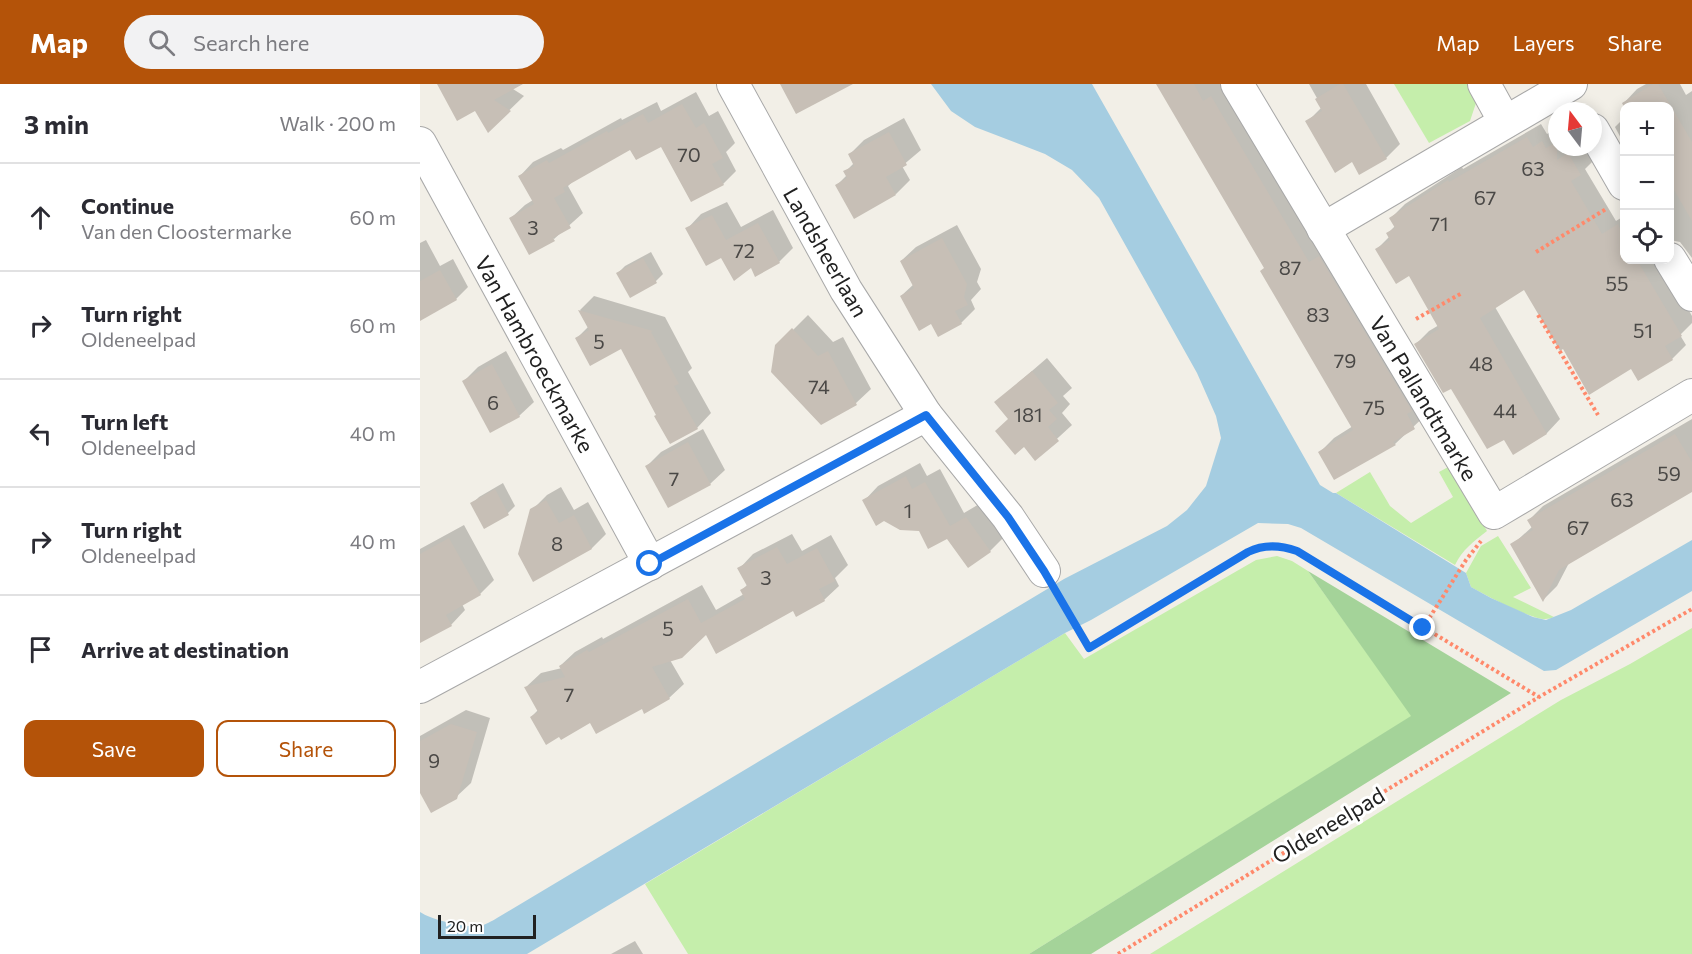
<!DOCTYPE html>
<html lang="en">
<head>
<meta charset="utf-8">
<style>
  body { margin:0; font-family:Commissioner,sans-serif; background:#f2f2f3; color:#2b2b33 }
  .controls { position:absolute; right:18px; top:18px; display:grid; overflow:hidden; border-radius:12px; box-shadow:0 3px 15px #0003 }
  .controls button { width:54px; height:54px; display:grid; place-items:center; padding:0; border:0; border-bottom:2px solid #e1e1e2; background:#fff; color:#2b2b33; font:30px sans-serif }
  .compass { position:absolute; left:1128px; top:18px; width:54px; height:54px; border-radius:50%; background:#fff; box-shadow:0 3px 15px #0003; rotate:344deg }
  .scale { position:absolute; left:18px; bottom:15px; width:98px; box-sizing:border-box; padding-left:6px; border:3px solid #212121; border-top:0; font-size:16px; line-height:21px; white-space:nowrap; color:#212121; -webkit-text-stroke:4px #fff; paint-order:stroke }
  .stop { position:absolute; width:18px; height:18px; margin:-14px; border:4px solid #1a73e8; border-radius:50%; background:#fff }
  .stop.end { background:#1a73e8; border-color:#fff; box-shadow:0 2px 6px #0008 }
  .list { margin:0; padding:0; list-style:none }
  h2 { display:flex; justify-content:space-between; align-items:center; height:78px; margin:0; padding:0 24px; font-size:26px }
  h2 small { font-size:20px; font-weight:400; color:#7c7c81 }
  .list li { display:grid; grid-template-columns:39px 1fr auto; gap:18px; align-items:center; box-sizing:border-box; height:108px; padding:0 24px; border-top:2px solid #e1e1e2 }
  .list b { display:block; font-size:22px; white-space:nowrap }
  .list p { margin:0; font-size:20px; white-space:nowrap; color:#7c7c81 }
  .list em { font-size:20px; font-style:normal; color:#7c7c81 }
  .actions { display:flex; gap:12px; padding:18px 24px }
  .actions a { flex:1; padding:14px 0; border:2px solid #b45309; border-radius:12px; text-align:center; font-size:21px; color:#b45309 }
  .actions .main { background:#b45309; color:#fff }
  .icon { flex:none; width:33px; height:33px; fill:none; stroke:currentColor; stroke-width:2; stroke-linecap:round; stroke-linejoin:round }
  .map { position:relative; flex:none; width:1272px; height:870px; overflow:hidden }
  header { display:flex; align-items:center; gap:36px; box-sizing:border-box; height:84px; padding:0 30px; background:#b45309; color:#fff }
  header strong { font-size:28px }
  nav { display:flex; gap:33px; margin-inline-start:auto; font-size:21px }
  .search { width:420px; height:54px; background:#f2f2f3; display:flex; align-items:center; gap:15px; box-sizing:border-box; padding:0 21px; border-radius:33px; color:#7c7c81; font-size:22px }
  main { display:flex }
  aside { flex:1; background:#fff }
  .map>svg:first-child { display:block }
  .grass { fill:#c5eeab }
  .forest { fill:#a4d399 }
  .water { fill:#a5cde1 }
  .shadow { fill:#0003 }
  .building { fill:#c7bfb6 }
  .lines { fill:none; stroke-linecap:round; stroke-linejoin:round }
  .street-casing { stroke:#a8a8a8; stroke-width:34 }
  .path { stroke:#ff896b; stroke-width:4; stroke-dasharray:3 3; stroke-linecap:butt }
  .street { stroke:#fff; stroke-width:32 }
  .route { stroke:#1a73e8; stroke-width:8 }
  .labels { text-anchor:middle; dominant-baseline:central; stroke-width:6; stroke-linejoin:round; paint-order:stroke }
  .number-label { font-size:20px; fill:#4a4846 }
  .street-label { font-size:22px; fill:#212121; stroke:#fff }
</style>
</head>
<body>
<header>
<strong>Map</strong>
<div class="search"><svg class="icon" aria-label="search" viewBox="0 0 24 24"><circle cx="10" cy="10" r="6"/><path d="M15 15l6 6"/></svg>Search here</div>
<nav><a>Map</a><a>Layers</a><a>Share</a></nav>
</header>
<main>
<aside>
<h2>3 min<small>Walk · 200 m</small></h2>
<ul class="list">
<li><svg class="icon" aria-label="ahead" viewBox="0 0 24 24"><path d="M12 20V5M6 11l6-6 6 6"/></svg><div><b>Continue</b><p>Van den Cloostermarke</p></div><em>60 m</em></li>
<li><svg class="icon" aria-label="right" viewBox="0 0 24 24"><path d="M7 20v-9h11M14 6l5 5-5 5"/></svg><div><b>Turn right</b><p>Oldeneelpad</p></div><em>60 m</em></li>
<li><svg class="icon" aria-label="left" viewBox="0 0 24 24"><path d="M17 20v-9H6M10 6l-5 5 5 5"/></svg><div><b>Turn left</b><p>Oldeneelpad</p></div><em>40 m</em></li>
<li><svg class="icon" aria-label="right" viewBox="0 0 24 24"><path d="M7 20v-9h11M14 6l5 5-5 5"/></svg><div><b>Turn right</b><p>Oldeneelpad</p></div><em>40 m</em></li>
<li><svg class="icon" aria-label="arrive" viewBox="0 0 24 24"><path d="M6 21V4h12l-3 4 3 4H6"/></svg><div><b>Arrive at destination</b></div></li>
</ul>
<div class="actions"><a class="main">Save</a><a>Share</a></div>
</aside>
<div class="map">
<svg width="1272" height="870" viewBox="0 0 1272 870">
  <rect width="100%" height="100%" fill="#f2efe7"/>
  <g class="grass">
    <path d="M974,0h75l7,19 -6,18 -41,22z"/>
    <path d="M1030,382l37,65c-13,10 -25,19 -32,34l-119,-72 34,-21 20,34 21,17 42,-26 -14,-25z"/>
    <path d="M1078,452l33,52 -18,9 41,20c-2,1 -6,2 -9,2 -15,0 -60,-24 -74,-32l-5,-14 15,-27z"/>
    <path d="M857,472l15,5 16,10 104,145 -383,238h-341l-43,-70 420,-251 19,26 172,-99z"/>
    <path d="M1272,544v326h-542l411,-254 69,-36z"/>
  </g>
  <path class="forest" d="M888,487l203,122 -420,261h-62l382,-238z"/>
  <path class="water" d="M511,0h161l228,401 13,8h3l130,80 5,14 20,11 42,19 13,3 25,-10 121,-70v51l-136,79 -12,1 -243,-143 -13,-4 -30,-1 -167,97 -26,13 -538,321h-107v-42c12,8 45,16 60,14 5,-1 12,-5 17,-8l567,-339 103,-53 20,-16 19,-24 15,-48 -5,-22 -19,-43 -98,-175 -27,-28 -27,-16 -70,-27 -24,-16z"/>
  <g class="shadow">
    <path d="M22,0h80l-9,5 11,7 -36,35 -12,-22z"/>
    <path d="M738,0h69l201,329 -33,31 -75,8 14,-14 19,-12 -88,-158z"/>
    <path d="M889,0h57l34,60 -14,14 -34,2 -45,-38 15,-15z"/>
    <path d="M1226,0h34l6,11 6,-4v167l-12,-16 -10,-2v-134h-44l-2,-3 13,-14z"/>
    <path d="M276,8l13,24 9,-5 17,32 -9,9 10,19 -13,13 -62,-39 -30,3 -57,32 -6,6 15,27 -29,26 -43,-21 14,-13 8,-5 -13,-24 13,-14 28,-14 2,2 58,-32 1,2 35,-18 4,9z"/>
    <path d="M484,34l17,32 -19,16 8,14 -14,14 -59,-9 10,-10 -2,-3 9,-9 -5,-8 15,-15z"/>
    <path d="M1204,34v26l-9,-17z"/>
    <path d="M1121,40l6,10 9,-5 1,18h29l8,13 -9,9 31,52 8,-5v44h46l4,24 18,32v7l-12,12 6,10 -14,14 -40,8 -68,-20 -39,-59 -30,19 65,112 -13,14 -34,19 -8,-14 -53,-51 -36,-43 13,-13 10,-6 -29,-51 -33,-25 12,-12 -1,-4 7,-7 -4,-8 14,-14 57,-37 1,2z"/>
    <path d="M307,118l14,25 32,-17 20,38 -14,14 -28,4 -29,-10 -35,-27 14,-15z"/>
    <path d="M537,141l24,44 -4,13 4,7 -10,11 4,9 -14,14 -29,-1 -31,-26 13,-12 -13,-23 15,-14z"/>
    <path d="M6,156l14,26 13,-7 15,28 -12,12 -36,20v-76z"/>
    <path d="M231,168l12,22 -7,7 -25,15 -13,-23 7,-7z"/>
    <path d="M174,212l71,21 27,51 -4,4 23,41 -14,15 -39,-14 -37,-67 -44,-9 12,-12 -9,-16z"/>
    <path d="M388,231l25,27 10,-5 28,52 -15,14 -34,20 -45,-77z"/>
    <path d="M86,267l28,51 -15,14 -55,-35 14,-14z"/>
    <path d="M627,274l25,30 -9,8 7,8 -8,9 10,12 -37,34 -26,-41 -13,-16z"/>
    <path d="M1272,335v71l-123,73 -12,23 -13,13 -32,-54 21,-19 -4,-6 14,-14z"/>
    <path d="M283,345l22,41 -15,14 -63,-18 14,-14z"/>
    <path d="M500,379l7,13 13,-7 24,44 17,-10 24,33 -15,15 -22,15 -21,-29 -27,-8 -56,-28 14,-15z"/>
    <path d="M83,399l12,23 -7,7 -23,14 -13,-23 7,-7z"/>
    <path d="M141,403l13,23 14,-8 18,32 -14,14 -59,31 -1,-69 15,-15z"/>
    <path d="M44,441l30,55 -14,14 -18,10 3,6 -14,15 -31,16v-92z"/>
    <path d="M372,450l10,17 29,-16 17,30 -13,13 4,8 -15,14 -118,32 -36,28 14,24 -15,14 -27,9 -111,10 7,-7 -12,-23 15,-14 21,-5 -2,-2 15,-14 27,-15 1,2 99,-54 14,25 28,-16 -2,-4 6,-6 -9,-15 14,-15z"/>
    <path d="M46,626l24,8 -19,65 -15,14 -36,-7v-54z"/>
    <path d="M215,857l8,13h-32z"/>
  </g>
  <g class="building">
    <path d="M17,0h86l-29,16 17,11 -23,22 -13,-22 -18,10z"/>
    <path d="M360,0h73l-57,30z"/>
    <path d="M736,0h38l9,17 8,-5 98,166 10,-6 93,155 -5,3 8,15 -22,13 3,3 -62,35 -16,-28 35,-22 -93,-159 4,-3z"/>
    <path d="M920,0h3l44,75 -28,16 -7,-13 -17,11 -30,-52 17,-10 -7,-12z"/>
    <path d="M1233,0h5l34,58v79l-22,-38v-77l-46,1 -2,-4z"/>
    <path d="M262,20l14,24 8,-5 19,35 -11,6 12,21 -33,17 -30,-55 -25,13 -6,-10 -67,38 2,4 -11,6 17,30 -18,10 2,3 -26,14 -20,-37 25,-14 -16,-28 29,-16 2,3 58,-32 1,2 35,-19 5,9z"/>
    <path d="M469,48l18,33 -21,12 10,18 -42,24 -19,-34 12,-7 -4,-7 11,-5 -6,-12z"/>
    <path d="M1107,53l6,10 9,-6 4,7 11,-6v18l11,-7 13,22 -10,6 31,53 16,-10 6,14v22h13l45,76 -17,10 8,14 -35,21 -7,-12 -42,26 -26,-46 -3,2 -36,-61 -44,28 67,116 -34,21 -9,-15 -17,9 -36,-60 -8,4 -29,-49 25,-15 -30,-53 -13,8 -21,-35 15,-9 -4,-7 9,-5 -6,-10 59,-38 1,2z"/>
    <path d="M292,131l14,25 32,-17 22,40 -25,14 -4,-9 -17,13 -13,-23 -15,8 -21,-38z"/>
    <path d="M522,154l25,46 -3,13 4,8 -13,6 7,13 -24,13 -7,-13 -12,7 -19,-35 14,-8 -14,-27z"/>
    <path d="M223,174l14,25 -27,15 -14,-25z"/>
    <path d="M20,186l17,30 -37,21v-40z"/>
    <path d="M158,226l75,21 -2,1 28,52 -5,2 24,43 -28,15 -16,-28 2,-1 -35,-66 -31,17 -15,-28 14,-8z"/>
    <path d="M372,244l26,28 10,-5 29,54 -36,20 -50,-53 4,-27z"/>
    <path d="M72,280l28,53 -30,16 -28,-52z"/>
    <path d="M612,287l26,32 -9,7 8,9 -9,8 11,14 -24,20 -11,-14 -9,8 -20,-24 13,-12 -14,-17z"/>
    <path d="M1255,350l17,28v30l-133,78 -16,32 -33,-58 23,-14 -6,-10z"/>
    <path d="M268,358l23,43 -43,23 -23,-42z"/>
    <path d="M486,392l6,13 13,-7 25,44 16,-9 25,35 -23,16 -21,-29 -19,10 -9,-18 -19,-1 -16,-9 -8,5 -14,-26z"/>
    <path d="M75,405l14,26 -25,14 -14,-26z"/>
    <path d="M126,416l13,23 15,-8 18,34 -59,33 -15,-28 12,-45z"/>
    <path d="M29,454l32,57 -35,20 6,11 -32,17v-89z"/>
    <path d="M357,463l10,17 30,-16 18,33 -16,8 6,12 -29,16 -3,-6 -77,43 -10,-19 -24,23 -30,9 18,32 -26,15 -2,-5 -46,25 -6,-11 -29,17 -2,-3 -13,8 -16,-28 8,-5 -14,-25 41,-10 -6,-11 28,-16 2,2 99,-53 13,24 44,-24 -5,-9 7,-4 -10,-18z"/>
    <path d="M31,640l26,8 -20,67 -26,14 -11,-20v-52z"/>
  </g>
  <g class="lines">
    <defs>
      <g id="street">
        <path d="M313,0l113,206 80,125 82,102 36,54"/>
        <path d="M817,0l257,429 198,-118"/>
        <path d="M1064,0l21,38"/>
        <path d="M1173,46l31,54"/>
        <path d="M0,59l230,421"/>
        <path d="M903,145l248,-145"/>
        <path d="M1250,175l22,36"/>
        <path d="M0,603l506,-272"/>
      </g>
    </defs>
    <use href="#street" class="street-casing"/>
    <g class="path">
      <path d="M1116,168l70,-43"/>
      <path d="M1118,231l60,100"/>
      <path d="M996,235l46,-26"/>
      <path d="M639,513l30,51 159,-96c17,-7 32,-7 49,-1l242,146"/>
      <path d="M1003,544l43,-68 15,-19"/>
      <path d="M698,870l421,-257 153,-88"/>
    </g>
    <use href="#street" class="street"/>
  </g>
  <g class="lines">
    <path class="route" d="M230,480l276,-149 82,102 36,54 45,77 159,-96c16,-8 32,-7 49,-1l126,77"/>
  </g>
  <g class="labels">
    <g class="number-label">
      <text x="269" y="70">70</text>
      <text x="1113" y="84">63</text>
      <text x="1065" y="113">67</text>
      <text x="1019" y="139">71</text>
      <text x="113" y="143">3</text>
      <text x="324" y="166">72</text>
      <text x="870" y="183">87</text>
      <text x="1197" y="199">55</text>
      <text x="898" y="230">83</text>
      <text x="1223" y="246">51</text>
      <text x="179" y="257">5</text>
      <text x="925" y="276">79</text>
      <text x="1061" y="279">48</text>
      <text x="399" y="302">74</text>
      <text x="73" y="318">6</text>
      <text x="954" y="323">75</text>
      <text x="1085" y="326">44</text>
      <text x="608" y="330">181</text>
      <text x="1249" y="389">59</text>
      <text x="254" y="394">7</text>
      <text x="1202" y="415">63</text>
      <text x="488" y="426">1</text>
      <text x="1158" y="443">67</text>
      <text x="137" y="459">8</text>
      <text x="346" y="493">3</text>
      <text x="248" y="544">5</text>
      <text x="149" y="610">7</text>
      <text x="14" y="676">9</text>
    </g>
    <g class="street-label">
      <text transform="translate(406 168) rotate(60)">Landsheerlaan</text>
      <text transform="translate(115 270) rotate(61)">Van Hambroeckmarke</text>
      <text transform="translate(1004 314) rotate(59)">Van Pallandtmarke</text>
      <text transform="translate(908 741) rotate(-31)">Oldeneelpad</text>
    </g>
  </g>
</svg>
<div class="controls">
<button>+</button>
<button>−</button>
<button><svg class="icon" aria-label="locate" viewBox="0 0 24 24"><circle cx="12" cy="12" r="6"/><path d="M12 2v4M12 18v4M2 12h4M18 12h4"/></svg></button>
</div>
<svg class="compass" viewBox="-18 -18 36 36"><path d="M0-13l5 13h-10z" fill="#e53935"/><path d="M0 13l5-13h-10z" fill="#7c7c81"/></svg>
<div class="scale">20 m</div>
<div class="stop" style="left:230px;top:480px"></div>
<div class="stop end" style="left:1003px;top:544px"></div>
</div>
</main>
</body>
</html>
